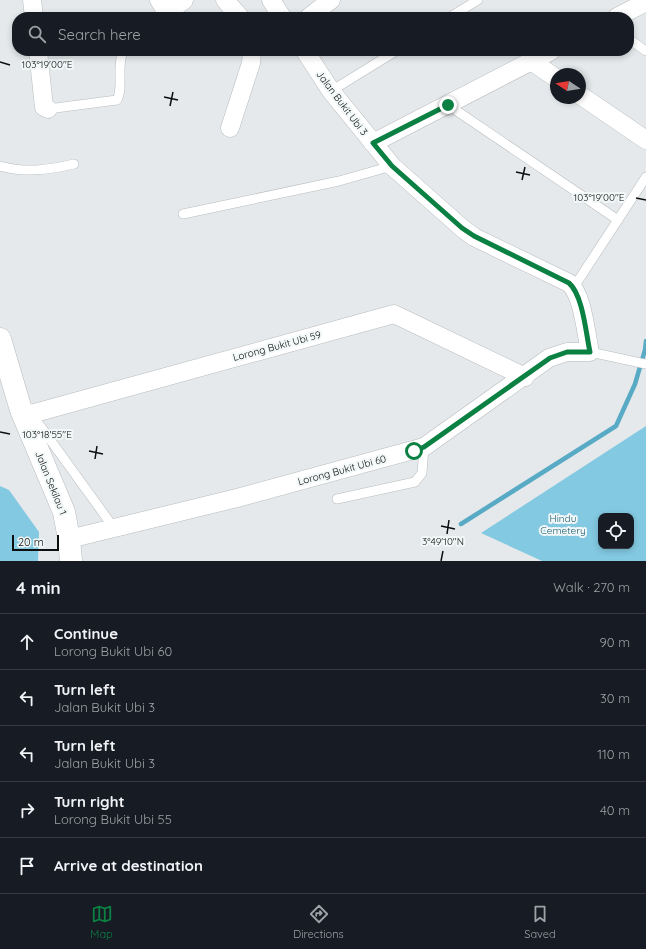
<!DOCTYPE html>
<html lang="en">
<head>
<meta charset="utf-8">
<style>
  body { margin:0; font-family:Quicksand,sans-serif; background:#242831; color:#f1f3f6 }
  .controls { position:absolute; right:12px; bottom:12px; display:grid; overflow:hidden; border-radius:8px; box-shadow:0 2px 6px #0003 }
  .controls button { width:36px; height:36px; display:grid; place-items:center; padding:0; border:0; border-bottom:1px solid #363941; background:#171b24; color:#f1f3f6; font:20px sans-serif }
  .compass { position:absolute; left:550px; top:68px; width:36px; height:36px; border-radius:50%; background:#171b24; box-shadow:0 2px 6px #0003; rotate:282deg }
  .scale { position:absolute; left:12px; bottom:10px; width:47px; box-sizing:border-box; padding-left:4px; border:2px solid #0d0f0f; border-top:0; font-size:11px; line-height:14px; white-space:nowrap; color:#0d0f0f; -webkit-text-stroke:3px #f2f7f8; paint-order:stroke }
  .stop { position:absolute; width:12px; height:12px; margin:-9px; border:3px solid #0b8043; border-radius:50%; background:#fff }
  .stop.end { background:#0b8043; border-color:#fff; box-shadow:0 1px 4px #0008 }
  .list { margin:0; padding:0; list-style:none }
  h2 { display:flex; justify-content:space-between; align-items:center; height:52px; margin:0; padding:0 16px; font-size:17px }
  h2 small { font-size:13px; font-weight:400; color:#9ea1a6 }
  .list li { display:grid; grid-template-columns:26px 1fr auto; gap:12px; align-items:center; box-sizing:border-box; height:56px; padding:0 16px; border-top:1px solid #363941 }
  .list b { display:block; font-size:15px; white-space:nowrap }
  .list p { margin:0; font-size:13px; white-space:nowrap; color:#9ea1a6 }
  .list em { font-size:13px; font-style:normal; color:#9ea1a6 }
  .icon { flex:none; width:22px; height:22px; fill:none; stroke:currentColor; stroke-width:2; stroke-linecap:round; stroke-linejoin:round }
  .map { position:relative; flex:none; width:646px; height:561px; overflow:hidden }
  .search { position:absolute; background:#171b24; box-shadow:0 2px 6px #0003; left:12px; right:12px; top:12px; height:44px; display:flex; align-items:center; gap:10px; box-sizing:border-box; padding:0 14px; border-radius:16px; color:#9ea1a6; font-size:15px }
  .sheet { height:332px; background:#171b24 }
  nav { display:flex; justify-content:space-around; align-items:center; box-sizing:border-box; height:56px; border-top:1px solid #363941; background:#171b24; font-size:11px; color:#9ea1a6 }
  nav a { display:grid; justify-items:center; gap:2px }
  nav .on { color:#0b8043 }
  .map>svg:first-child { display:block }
  .green { fill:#83c9e2; fill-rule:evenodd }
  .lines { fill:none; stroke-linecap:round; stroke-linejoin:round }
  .stream { stroke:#58aac5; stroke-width:4.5 }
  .service-casing { stroke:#b8bcbe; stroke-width:10 }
  .minor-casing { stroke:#b8bcbe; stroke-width:19 }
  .tertiary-casing { stroke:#b8bcbe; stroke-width:23 }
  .service { stroke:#fff; stroke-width:9 }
  .minor { stroke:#fff; stroke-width:18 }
  .tertiary { stroke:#fff; stroke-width:22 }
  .route { stroke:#0b8043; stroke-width:5 }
  .ticks { fill:none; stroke:#0d0f0f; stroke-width:1.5 }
  .labels { text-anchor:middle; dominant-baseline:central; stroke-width:4; stroke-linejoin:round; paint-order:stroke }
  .street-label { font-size:10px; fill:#0d0f0f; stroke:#f2f7f8 }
  .park-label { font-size:10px; fill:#1a5c6f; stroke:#f2f7f8 }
  .ticks-label { font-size:10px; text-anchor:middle; fill:#0d0f0f; stroke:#f2f7f8; stroke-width:4; stroke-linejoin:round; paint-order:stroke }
</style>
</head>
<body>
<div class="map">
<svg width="646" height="561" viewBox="0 0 646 561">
  <rect width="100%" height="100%" fill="#e5e9eb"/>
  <g class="green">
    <path d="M646,426v135h-104l-61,-28zM601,516h30v30h-30z"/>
    <path d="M0,486l9,4 30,42 -1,29h-38z"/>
  </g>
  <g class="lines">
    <path class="stream" d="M461,524l155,-98 19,-42 10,-34 1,-9"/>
    <defs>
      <g id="service">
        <path d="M450,17l28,-17"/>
        <path d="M629,39l17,12"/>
        <path d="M331,91l65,-40"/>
        <path d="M448,105l170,115"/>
        <path d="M48,109l69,-9c7,-13 -1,-32 6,-49"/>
        <path d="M0,166c26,7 48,4 74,-2"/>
        <path d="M183,214l156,-33 53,-15"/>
        <path d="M574,287l72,-110"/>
        <path d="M590,352l56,12"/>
        <path d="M33,416l81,112"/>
        <path d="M337,499l78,-17 7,-9 2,-26"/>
      </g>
      <g id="minor">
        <path d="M32,0l2,17"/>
        <path d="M159,0l8,13 17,-13"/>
        <path d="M225,0l15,17"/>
        <path d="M271,0l11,17"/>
        <path d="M309,17l22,-17"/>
        <path d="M617,17l29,-15"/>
        <path d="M38,51l6,56 4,2"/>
        <path d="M531,61l25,17"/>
        <path d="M580,95l66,45"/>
        <path d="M230,128l21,-65 1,-12"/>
        <path d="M373,143l178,-92"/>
        <path d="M21,410l10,4 363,-100 131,63"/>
        <path d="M69,539l168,-41 187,-51 125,-89 18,-6h23c-4,-18 -7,-57 -21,-69l-95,-46 -12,-9 -70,-62 -61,-75 -26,-40"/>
      </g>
      <path id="tertiary" d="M0,339l21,71 43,102 5,27 2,22"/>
    </defs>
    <use href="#service" class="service-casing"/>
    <use href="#minor" class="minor-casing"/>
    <use href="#tertiary" class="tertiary-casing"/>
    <use href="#service" class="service"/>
    <use href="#minor" class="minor"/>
    <use href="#tertiary" class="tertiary"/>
  </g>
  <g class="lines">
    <path class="route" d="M414,451l10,-4 126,-89 17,-6h23c-4,-18 -7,-57 -21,-69l-95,-47 -12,-8 -70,-62 -19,-23 75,-38"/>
  </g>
  <path class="ticks" d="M0,62l10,3M164,97l14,3M170,106l3,-14M516,172l14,3M522,180l3,-13M636,198l10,2M0,432l10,2M89,451l14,3M95,459l2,-13M441,526l14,3M447,534l2,-14M441,561l2,-10"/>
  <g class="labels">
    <g class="street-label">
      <text transform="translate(342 103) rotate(53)">Jalan Bukit Ubi 3</text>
      <text transform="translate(277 346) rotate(-15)">Lorong Bukit Ubi 59</text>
      <text transform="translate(342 470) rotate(-15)">Lorong Bukit Ubi 60</text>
      <text transform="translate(51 483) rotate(68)">Jalan Sekilau 1</text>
    </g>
    <g class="park-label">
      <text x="563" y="518">Hindu<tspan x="563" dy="12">Cemetery</tspan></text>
    </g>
  </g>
  <g class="ticks-label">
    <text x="47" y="68">103°19'00"E</text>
    <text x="599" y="201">103°19'00"E</text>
    <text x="47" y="438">103°18'55"E</text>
    <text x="443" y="545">3°49'10"N</text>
  </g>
</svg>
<div class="controls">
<button><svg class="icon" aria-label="locate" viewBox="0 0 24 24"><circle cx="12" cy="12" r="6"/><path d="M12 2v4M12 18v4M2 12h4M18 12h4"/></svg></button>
</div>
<svg class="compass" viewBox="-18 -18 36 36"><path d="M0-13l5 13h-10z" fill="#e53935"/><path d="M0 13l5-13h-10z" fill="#9ea1a6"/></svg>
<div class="scale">20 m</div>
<div class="stop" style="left:414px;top:451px"></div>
<div class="stop end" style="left:448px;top:105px"></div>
<div class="search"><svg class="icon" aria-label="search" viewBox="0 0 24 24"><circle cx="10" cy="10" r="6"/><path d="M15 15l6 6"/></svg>Search here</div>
</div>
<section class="sheet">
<h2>4 min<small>Walk · 270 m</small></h2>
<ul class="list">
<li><svg class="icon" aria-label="ahead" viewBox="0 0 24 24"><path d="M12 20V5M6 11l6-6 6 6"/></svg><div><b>Continue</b><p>Lorong Bukit Ubi 60</p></div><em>90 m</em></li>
<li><svg class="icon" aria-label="left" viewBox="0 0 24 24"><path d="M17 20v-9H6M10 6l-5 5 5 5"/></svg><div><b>Turn left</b><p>Jalan Bukit Ubi 3</p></div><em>30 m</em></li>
<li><svg class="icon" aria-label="left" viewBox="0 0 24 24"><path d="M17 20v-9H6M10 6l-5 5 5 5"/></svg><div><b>Turn left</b><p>Jalan Bukit Ubi 3</p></div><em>110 m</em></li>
<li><svg class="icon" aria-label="right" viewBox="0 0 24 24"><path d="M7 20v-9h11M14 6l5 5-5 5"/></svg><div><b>Turn right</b><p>Lorong Bukit Ubi 55</p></div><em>40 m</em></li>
<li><svg class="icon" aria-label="arrive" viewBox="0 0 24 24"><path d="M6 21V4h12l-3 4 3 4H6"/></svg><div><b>Arrive at destination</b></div></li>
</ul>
</section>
<nav>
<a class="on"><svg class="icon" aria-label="map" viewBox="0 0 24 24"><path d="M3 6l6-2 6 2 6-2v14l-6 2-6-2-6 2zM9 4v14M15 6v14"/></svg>Map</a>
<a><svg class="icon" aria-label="directions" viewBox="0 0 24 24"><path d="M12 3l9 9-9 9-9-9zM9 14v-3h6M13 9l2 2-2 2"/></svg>Directions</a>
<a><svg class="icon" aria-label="saved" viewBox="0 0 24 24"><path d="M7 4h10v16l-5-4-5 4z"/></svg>Saved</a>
</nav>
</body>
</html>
